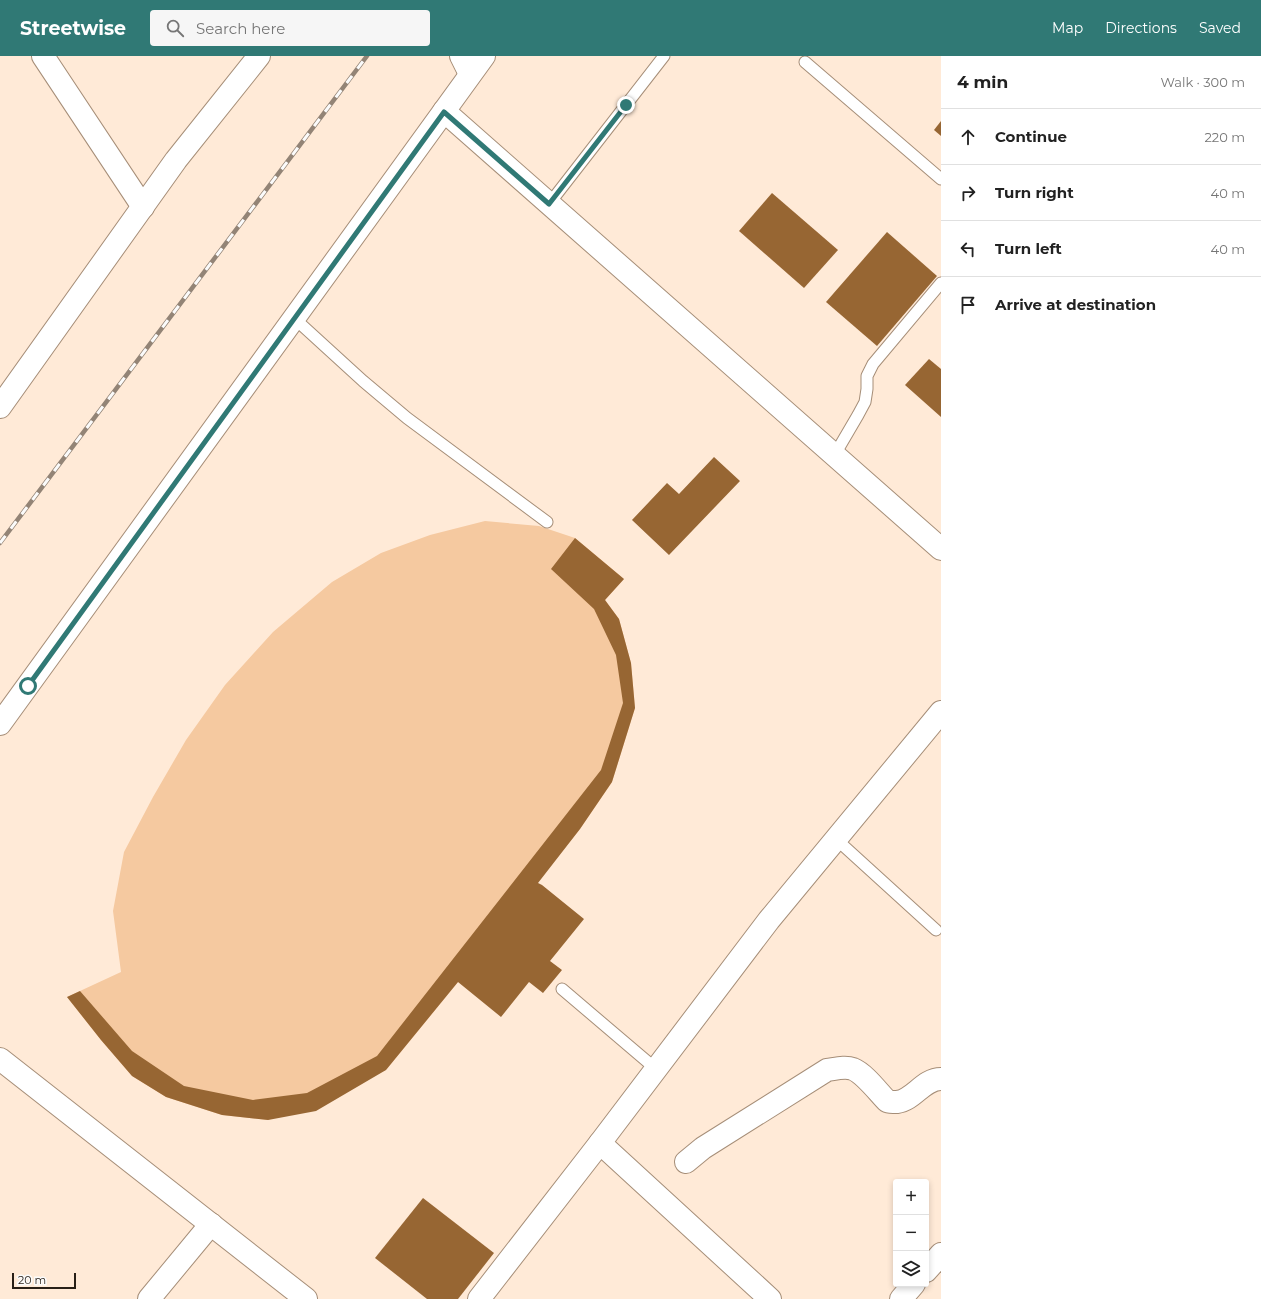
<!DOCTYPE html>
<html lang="en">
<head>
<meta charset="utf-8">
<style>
  body { margin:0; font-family:Montserrat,sans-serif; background:#f6f6f6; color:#222 }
  .controls { position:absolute; right:12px; bottom:12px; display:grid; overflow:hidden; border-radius:4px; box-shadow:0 2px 6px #0003 }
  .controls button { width:36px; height:36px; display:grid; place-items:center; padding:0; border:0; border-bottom:1px solid #e0e0e0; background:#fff; color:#222; font:20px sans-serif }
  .scale { position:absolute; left:12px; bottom:10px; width:64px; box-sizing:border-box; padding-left:4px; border:2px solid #281f16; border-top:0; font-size:11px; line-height:14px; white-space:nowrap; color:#281f16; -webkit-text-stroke:3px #fbfbfb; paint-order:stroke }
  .stop { position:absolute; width:12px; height:12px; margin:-9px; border:3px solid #307975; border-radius:50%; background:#fff }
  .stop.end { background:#307975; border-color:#fff; box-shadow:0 1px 4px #0008 }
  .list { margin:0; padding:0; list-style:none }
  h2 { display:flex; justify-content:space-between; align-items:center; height:52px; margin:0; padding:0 16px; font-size:17px }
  h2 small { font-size:13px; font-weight:400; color:#767676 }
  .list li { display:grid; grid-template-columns:26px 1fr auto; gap:12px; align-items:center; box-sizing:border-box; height:56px; padding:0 16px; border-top:1px solid #e0e0e0 }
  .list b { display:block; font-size:15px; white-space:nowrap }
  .list em { font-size:13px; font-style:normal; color:#767676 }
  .icon { flex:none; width:22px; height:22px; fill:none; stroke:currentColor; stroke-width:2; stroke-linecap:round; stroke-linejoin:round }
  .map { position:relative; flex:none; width:941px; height:1243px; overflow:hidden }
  header { display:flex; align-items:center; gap:24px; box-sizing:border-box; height:56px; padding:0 20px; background:#307975; color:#fff }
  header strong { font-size:19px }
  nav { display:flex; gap:22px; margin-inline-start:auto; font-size:14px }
  .search { width:280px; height:36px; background:#f6f6f6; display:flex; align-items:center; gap:10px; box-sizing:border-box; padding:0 14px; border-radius:4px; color:#767676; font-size:15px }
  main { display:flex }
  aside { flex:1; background:#fff }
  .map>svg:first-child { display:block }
  .green { fill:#f5c9a0 }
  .building { fill:#976633 }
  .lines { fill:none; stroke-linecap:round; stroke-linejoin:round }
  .lane-casing { stroke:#a68e78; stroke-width:13 }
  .street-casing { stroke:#a68e78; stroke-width:24 }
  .secondary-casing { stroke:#a68e78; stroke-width:24 }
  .lane { stroke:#fff; stroke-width:11 }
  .street { stroke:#fff; stroke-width:22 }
  .secondary { stroke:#fff; stroke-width:22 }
  .rail-casing { stroke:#938476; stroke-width:4.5 }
  .rail { stroke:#fbfbfb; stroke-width:3; stroke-dasharray:9; stroke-linecap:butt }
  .route { stroke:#307975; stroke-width:5 }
</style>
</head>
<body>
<header>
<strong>Streetwise</strong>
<div class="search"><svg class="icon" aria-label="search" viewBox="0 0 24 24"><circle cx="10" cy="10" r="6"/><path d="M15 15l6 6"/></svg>Search here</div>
<nav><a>Map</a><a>Directions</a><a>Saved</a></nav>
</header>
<main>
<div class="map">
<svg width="941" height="1243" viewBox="0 0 941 1243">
  <rect width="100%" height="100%" fill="#ffead7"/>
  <path class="green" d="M485,465l54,5 36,12 49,41 -19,21 14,19 12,44 4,45 -23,74 -32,47 -122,153 -72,88 -118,50 -46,-5 -56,-18 -34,-21 -31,-36 -34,-43 54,-25 -8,-61 11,-59 29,-55 33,-57 39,-55 48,-53 59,-50 49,-29 49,-18z"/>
  <g class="building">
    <path d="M941,65v15l-7,-6z"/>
    <path d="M772,137l66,57 -34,38 -65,-57z"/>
    <path d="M887,176l50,44 -60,70 -51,-44z"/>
    <path d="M929,303l12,10v48l-36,-32z"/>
    <path d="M714,401l26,24 -71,74 -37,-35 35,-37 12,11z"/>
    <path d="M575,482l49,41 -19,21 14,19 12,44 4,45 -23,74 -32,47 -42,54 4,2 42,34 -34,42 12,9 -19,23 -14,-11 -28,35 -43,-35 -72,88 -70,41 -48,9 -46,-5 -56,-18 -34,-21 -31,-36 -34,-43 13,-6 52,60 52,35 69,14 54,-7 70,-37 224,-286 22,-67 -7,-48 -22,-46 -43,-40z"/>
    <path d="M423,1142l71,55 -36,46h-31l-52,-41z"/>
  </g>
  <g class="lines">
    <defs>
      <g id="lane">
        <path d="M805,6l136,117"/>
        <path d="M549,148l115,-148"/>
        <path d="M294,262l69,63 44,37 140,104"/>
        <path d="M834,400l24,-41 7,-13 2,-13v-13l6,-12 68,-81"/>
        <path d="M836,783l100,91"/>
        <path d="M562,933l94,80"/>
      </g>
      <g id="street">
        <path d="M43,0l100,151"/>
        <path d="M461,0l9,18"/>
        <path d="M0,351l176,-247 83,-104"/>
        <path d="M0,1003l306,240"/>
        <path d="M600,1087l170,156"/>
        <path d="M686,1106l17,-14 124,-78c8,-1 18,-4 26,-1 12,5 25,23 34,32 3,1 7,1 10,1 17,-2 26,-23 44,-23"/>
        <path d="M926,1215l15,-17"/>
        <path d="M149,1243l62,-75"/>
        <path d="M479,1243l121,-156 169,-223 172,-208"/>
        <path d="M901,1243l13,-15"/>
      </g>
      <g id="secondary">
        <path d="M444,55l497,438"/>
        <path d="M0,668l484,-668"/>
      </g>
    </defs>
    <use href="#lane" class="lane-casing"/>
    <use href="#street" class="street-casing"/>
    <use href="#secondary" class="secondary-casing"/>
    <use href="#lane" class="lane"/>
    <use href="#street" class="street"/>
    <use href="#secondary" class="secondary"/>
    <defs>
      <path id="rail" d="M0,487l367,-487"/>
    </defs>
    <use href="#rail" class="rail-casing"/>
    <use href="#rail" class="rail"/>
  </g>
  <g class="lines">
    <path class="route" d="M28,630l416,-574 105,92 77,-99"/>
  </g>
</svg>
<div class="controls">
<button>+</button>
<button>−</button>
<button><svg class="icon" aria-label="layers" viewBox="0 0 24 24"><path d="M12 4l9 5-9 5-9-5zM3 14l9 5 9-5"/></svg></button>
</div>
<div class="scale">20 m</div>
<div class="stop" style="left:28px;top:630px"></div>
<div class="stop end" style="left:626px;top:49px"></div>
</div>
<aside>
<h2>4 min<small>Walk · 300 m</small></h2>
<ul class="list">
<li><svg class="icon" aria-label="ahead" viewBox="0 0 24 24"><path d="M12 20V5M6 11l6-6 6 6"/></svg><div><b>Continue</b></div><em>220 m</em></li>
<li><svg class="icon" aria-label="right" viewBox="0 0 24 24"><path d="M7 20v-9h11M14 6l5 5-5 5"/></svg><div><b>Turn right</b></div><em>40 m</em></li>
<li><svg class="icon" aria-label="left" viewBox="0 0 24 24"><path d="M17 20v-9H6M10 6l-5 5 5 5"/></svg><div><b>Turn left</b></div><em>40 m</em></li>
<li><svg class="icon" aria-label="arrive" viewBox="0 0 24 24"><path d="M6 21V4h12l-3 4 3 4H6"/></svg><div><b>Arrive at destination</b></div></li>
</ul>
</aside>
</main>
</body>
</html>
